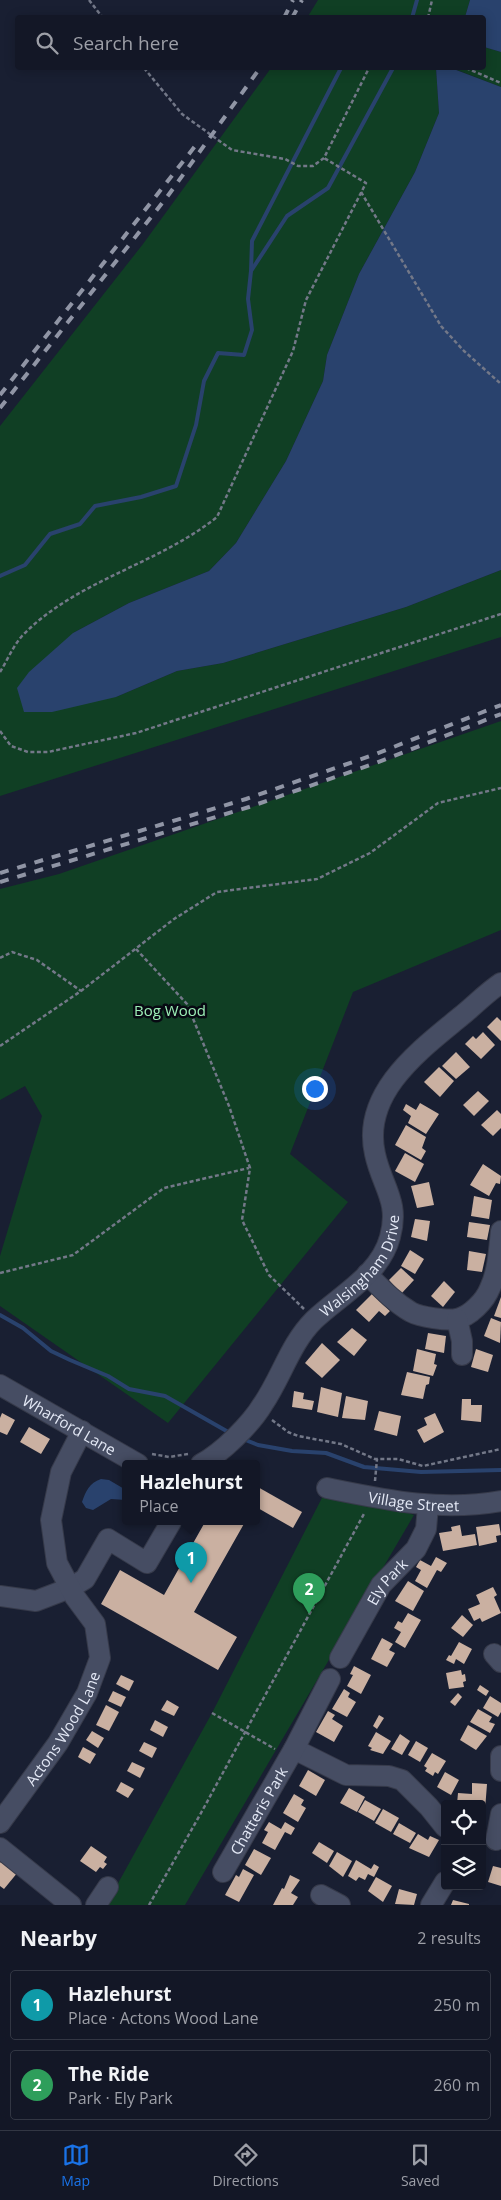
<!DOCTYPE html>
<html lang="en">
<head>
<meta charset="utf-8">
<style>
  body { margin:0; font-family:"Open Sans",sans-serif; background:#202432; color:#f1f3f6 }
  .controls { position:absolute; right:15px; bottom:15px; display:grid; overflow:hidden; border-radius:5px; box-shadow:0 2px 12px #0003 }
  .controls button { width:45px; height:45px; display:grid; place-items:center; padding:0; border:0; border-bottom:1px solid #323643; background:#131726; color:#f1f3f6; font:25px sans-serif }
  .you { position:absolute; left:314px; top:1088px; width:18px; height:18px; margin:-12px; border:4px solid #fff; border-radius:50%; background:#1a73e8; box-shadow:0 0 0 8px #1a73e833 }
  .badge { display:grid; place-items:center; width:32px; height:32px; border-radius:50%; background:#1a73e8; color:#fff; font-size:16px; font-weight:700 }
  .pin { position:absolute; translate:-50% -41px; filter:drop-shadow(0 1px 2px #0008) }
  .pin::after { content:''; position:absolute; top:26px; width:18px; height:15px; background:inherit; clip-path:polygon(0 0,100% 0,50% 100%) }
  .popup { position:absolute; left:122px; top:1460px; width:138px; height:65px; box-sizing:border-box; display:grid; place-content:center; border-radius:5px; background:#131726; filter:drop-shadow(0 1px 4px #0005); font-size:16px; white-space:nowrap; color:#9d9fa7 }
  .popup b { font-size:19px; color:#f1f3f6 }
  .popup::after { content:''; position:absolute; left:50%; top:100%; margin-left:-10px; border:10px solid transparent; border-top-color:#131726 }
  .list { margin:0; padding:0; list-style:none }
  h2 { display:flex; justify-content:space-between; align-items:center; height:65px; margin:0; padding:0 20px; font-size:21px }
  h2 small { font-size:16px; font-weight:400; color:#9d9fa7 }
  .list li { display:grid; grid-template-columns:32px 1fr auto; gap:15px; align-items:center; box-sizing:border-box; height:70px; margin:0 10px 10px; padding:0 10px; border:1px solid #323643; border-radius:5px }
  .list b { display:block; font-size:19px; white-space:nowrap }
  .list p { margin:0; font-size:16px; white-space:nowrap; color:#9d9fa7 }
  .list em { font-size:16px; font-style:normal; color:#9d9fa7 }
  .icon { flex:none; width:28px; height:28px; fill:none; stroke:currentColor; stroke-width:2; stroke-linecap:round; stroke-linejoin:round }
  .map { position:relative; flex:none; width:501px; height:1905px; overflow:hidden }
  .search { position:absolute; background:#131726; box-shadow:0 2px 12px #0003; left:15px; right:15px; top:15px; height:55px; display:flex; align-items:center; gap:12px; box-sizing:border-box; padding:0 18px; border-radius:5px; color:#9d9fa7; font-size:19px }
  .sheet { height:225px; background:#131726 }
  nav { display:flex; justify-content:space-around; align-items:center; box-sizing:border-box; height:70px; border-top:1px solid #323643; background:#131726; font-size:14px; color:#9d9fa7 }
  nav a { display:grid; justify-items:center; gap:2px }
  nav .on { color:#1a73e8 }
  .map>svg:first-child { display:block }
  .green { fill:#103f24 }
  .water { fill:#29426d }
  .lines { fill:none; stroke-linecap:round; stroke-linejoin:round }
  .stream { stroke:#29426d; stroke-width:4 }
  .building { fill:#cab0a1 }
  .minor-casing { stroke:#363a4a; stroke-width:22 }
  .path { stroke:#737888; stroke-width:2.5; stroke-dasharray:4 2.5; stroke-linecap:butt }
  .minor { stroke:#464d63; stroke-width:20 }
  .rail { stroke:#9095a5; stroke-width:4; stroke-dasharray:9 9; stroke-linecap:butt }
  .labels { text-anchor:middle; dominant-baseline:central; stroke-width:5; stroke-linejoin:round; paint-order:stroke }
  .park-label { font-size:15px; fill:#9ceeb6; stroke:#070912 }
  .street-label { font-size:15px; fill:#e4e9f6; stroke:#070912 }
</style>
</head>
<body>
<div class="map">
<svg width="501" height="1905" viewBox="0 0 501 1905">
  <rect width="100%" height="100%" fill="#191f32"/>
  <g class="green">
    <path d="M318,0h152l-5,17 -158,1z"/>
    <path d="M484,47l17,5v35l-49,-19h32z"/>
    <path d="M271,68h165l3,45 -24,59 -56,102 -32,81 -4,26 -37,80 -50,82 -27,28 -80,32 -56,30 43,64 61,-26 46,-8 183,-56 95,-37v67l-501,159v-370l143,-182z"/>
    <path d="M501,721v209l-148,62 -63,162 58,48 -180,221 -168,-117v-50l42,-140 -17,-30 -25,14v-211l59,-15z"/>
    <path d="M327,1488l87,27 -229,390h-79l106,-192z"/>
  </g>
  <g class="water">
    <path d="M470,0h31v52l-17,-5v-29l-19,-1z"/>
    <path d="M436,68h15l50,19v483l-95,37 -183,56 -46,8 -61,26 -64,15h-28l-7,-24 12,-16 44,-39 56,-30 80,-32 27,-28 50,-82 37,-80 4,-26 32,-81 56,-102 24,-59z"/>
    <path d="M101,1479l8,1 17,10v10l-15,-1 -18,11 -7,-2 -4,-6c4,-11 7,-19 19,-23z"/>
  </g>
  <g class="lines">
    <g class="stream">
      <path d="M412,18l5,-18"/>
      <path d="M251,271l1,-30 89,-173"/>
      <path d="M0,576l25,-11 25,-31 30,-10 15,-18 46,-9 35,-11 20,-61 8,-44 14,-28 26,2 8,-25 -4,-31 3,-28 36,-55 41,-28 65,-120"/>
      <path d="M0,1315l23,13 28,23 19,9 38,16 21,13 36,7 65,37"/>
      <path d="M243,1439l15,6 34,6 34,2 38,14 57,5 80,-2"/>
    </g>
  </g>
  <g class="building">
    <path d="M497,1017l4,4v20l-14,-14z"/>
    <path d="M483,1032l12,13 -14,14 -16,-15 8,-8 3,3z"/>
    <path d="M456,1052l14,15 -14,12 -14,-13z"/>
    <path d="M439,1067l15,14 -14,16 -16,-15z"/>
    <path d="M478,1091l11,10 -15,15 -11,-11z"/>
    <path d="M420,1103l19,11 -13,20 -18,-11 3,-7 -8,-6 3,-6 10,6z"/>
    <path d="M497,1110l4,4v14l-8,8 -12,-11z"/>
    <path d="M406,1125l20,12 -4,11 4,3 -5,9 -26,-15z"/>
    <path d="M405,1153l19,11 -9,18 -20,-11z"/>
    <path d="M483,1164l18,12 -1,8 -4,-1 -7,13 -19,-11z"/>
    <path d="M429,1182l5,23 -17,3 -6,-22z"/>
    <path d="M474,1196l18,4 -3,19 -18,-3z"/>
    <path d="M415,1219l15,2 -3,20 -16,-4z"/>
    <path d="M469,1222l21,3 -3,15 -20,-3z"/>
    <path d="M410,1250l14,9 -9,15 -14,-8z"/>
    <path d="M469,1251l17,3 -4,18 -15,-2z"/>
    <path d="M401,1268l13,12 -13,14 -12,-14z"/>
    <path d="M444,1281l11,11 -12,15 -12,-11z"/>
    <path d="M372,1294l18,17 -5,5 -6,-5 -10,11 -13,-12z"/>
    <path d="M501,1297v21l-7,-2z"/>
    <path d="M491,1318l10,4 -1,21 -16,-7z"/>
    <path d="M352,1328l15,12 -13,16 -17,-14z"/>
    <path d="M428,1333l18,3 -2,17 -19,-4z"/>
    <path d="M322,1343l18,17 -18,18 -17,-15z"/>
    <path d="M417,1349l19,5 -2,10 3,1 -4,11 -20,-5z"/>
    <path d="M476,1349l17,6 -5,17 -17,-5z"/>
    <path d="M407,1372l23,5 -1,7 -3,1 -3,14 -22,-4z"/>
    <path d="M321,1387l21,6 -4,24 -21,-5z"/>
    <path d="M294,1391l10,2 -1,6 11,2 -2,9 -20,-3z"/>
    <path d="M346,1396l22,5 -3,19 -23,-2z"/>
    <path d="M462,1399h9v6h11l-1,17 -20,-2z"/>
    <path d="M379,1411l22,5 -4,20 -23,-6z"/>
    <path d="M2,1413l13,7 -8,15 -7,-3v-14z"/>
    <path d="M435,1413l9,19 -20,11 -7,-13 10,-5 -3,-7z"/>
    <path d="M29,1427l21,12 -9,15 -21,-12z"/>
    <path d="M256,1486l46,26 -9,16 -37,-21z"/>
    <path d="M205,1522h40l-51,90 43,25 -19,33 -117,-66 19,-34 44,25z"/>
    <path d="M499,1524l2,11 -5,1 1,6 -18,4 -3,-19z"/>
    <path d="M460,1525l2,11 13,-2 2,11 -34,6 -4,-18 13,-2 -1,-4z"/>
    <path d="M436,1557l11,6 -6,9 -4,-2 -10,18 -12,-7 6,-11 -5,-3 4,-7 11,6z"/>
    <path d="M408,1581l16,10 -11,20 -18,-10z"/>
    <path d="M493,1587l4,8 -3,2 7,16 -19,9 -2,-4 -6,3 -6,-12 12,-5 -4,-9z"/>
    <path d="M408,1613l13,7 -16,28 -10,-6 6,-10 -7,-4 4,-7 4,2z"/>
    <path d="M462,1615l11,10 -10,12 -12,-9z"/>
    <path d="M382,1638l11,6 -4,6 6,3 -8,14 -16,-8z"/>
    <path d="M459,1642l13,7 -8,15 -8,-5 -2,5 -8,-4 3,-5 2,1z"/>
    <path d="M354,1666l17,9 -10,19 -14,-8 6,-11 -3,-1z"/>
    <path d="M461,1670l1,5 3,-1 1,7 -3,1 1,5 -15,2 -3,-16z"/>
    <path d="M121,1675l13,6 -5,10 -13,-7z"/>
    <path d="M480,1685l9,6 -3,5 -9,-6z"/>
    <path d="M344,1689l6,4 -2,4 8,5 -9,15 -15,-8z"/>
    <path d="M113,1691l13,6 -5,10 -13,-6z"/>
    <path d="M458,1693l4,4 -7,9 -5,-4z"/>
    <path d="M490,1696l11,7v9l-3,5 -15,-9z"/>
    <path d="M167,1700l12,7 -5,9 -13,-6z"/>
    <path d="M106,1705l13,7 -10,19 -13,-6z"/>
    <path d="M478,1709l14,8 -3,5 6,2 -5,9 -20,-11z"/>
    <path d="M328,1711l7,4 -3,4 11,7 -9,16 -18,-10z"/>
    <path d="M379,1715l5,3 -7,11 -4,-3z"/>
    <path d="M155,1720l13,7 -5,10 -13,-7z"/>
    <path d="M468,1725l19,11 -11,14 -16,-10z"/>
    <path d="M92,1731l12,7 -6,10 -12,-8z"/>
    <path d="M376,1732l15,9 -8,13 -13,-4 2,-2 -4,-2z"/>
    <path d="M400,1734l10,7 -8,14 -11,-6z"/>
    <path d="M416,1741l12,7 -8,14 -12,-7z"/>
    <path d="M144,1742l13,6 -5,10 -13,-7z"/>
    <path d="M83,1747l13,7 -6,10 -12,-7z"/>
    <path d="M432,1753l14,8 -8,13 -3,-2 -2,4 -8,-5 2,-3 -3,-2z"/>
    <path d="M132,1762l13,6 -5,10 -13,-7z"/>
    <path d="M308,1770l17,10 -9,16 -17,-10z"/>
    <path d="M445,1772l14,8 -8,15 -14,-8z"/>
    <path d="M121,1782l13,7 -6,9 -12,-7z"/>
    <path d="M472,1783l15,1 -2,26h-3v-6h-25l1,-11 14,1z"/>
    <path d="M349,1788l16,9 -8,15 -17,-9z"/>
    <path d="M294,1794l10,6 -3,5 5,3 -8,14 -15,-9z"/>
    <path d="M365,1800l16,9 -7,12 -16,-9z"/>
    <path d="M383,1809l16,9 -8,14 -16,-9z"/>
    <path d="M269,1822l12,7 4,-7 10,6 -4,7 -6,-3 -10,18 -13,-7 6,-11 -4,-2z"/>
    <path d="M399,1823l17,10 -6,10 -17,-9z"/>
    <path d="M418,1834l10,6 2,-4 9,4 -10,17 -20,-9z"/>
    <path d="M319,1842l15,9 -7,12 -15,-10z"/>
    <path d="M91,1846l16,11 -3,5 3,2 -4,5 -3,-2 -4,5 -16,-11z"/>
    <path d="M254,1849l17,9 -10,17 -16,-10z"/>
    <path d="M337,1852l15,9 -9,16 -14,-11z"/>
    <path d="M2,1860l16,12 -14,17 -4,-3v-23z"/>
    <path d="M356,1860l15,9 3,-5 5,3 -5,10 -6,-3 -3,6 -6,-3 -3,4 -8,-5z"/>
    <path d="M493,1866l8,2v18l-13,-4z"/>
    <path d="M243,1869l11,6 -15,27 -14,-7 11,-20 3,2z"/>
    <path d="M290,1875l10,5 -9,13 7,4 -5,8h-20l9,-17 2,1z"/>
    <path d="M376,1877l16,9 -9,16 -15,-11z"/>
    <path d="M399,1889l18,5 -3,11 -19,-1z"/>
    <path d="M453,1900l16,4v1h-18z"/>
  </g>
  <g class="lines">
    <defs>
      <g id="minor">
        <path d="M367,1274c14,14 27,28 44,38 9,5 36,9 46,7 13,-3 28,-18 33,-31 8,-17 9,-38 11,-57"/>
        <path d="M457,1319l5,22v14"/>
        <path id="s1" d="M0,1385l138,79"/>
        <path id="s2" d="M201,1464c21,-11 50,-40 62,-60 19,-28 27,-60 51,-84 26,-25 66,-45 76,-83 10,-36 -8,-50 -15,-83 -14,-61 45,-104 85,-137 14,-11 26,-24 41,-34"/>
        <path id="s3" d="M327,1488c59,12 114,24 174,13"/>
        <path d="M0,1596l36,5 34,-13 15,-9 23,-40 39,24 24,-41"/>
        <path d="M494,1654l7,8"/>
        <path id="s4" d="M340,1658l41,-73 35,-36 10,-20 2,-23"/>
        <path d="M294,1749l52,26 43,1 13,4 27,27 16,20"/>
        <path d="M501,1756v15"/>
        <path id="s5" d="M0,1823l58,-80 29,-50 13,-35 -5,-34 -20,-27 -18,-34 -6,-43 10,-48 21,-41"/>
        <path d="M496,1840l5,-26"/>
        <path d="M0,1848l71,57"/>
        <path id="s6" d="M223,1872l71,-123 36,-70"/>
        <path d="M321,1895l19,10"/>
        <path d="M96,1905l12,-18"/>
        <path d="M431,1905l14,-23"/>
      </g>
    </defs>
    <use href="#minor" class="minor-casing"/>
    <g class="path">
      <path d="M89,0l14,18"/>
      <path d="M428,18l4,-18"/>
      <path d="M144,68l38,46 50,36 53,9 13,7h15l11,-8 45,-90"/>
      <path d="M466,68l35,15"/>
      <path d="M361,192l80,134 23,25 37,33"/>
      <path d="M0,672c7,-11 13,-26 22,-36 54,-56 135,-71 195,-119l76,-166 13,-51 60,-117 -42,-25"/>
      <path d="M0,731l11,15 17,6h20l88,-19 365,-119"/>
      <path d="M136,949l51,55 42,102 21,62 -8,52 27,55 35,34"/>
      <path d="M0,958l12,-6 25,8 44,31"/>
      <path d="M0,1046l81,-55 93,-72 43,-27 100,-13 53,-26 68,-50 63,-15"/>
      <path d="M0,1273l73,-18 91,-67 85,-20"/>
      <path d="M272,1420l16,12 10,4 43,8 34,15h23l25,7 78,-17"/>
      <path d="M152,1454l17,3 19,-3"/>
      <path d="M375,1481l2,-22"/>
      <path d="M212,1713l63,36"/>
      <path d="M149,1905l52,-92 164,-301"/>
    </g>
    <use href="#minor" class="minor"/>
    <g class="rail">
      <path d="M284,18l9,-18"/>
      <path d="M292,18l10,-18"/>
      <path d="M0,395l196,-250"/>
      <path d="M0,408l167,-211 93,-129"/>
      <path d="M0,873l246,-74 127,-44 128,-50"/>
      <path d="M0,882l249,-75 127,-44 125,-49"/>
    </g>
  </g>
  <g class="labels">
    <g class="park-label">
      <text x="170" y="1010">Bog Wood</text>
    </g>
    <g class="street-label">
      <text stroke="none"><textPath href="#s2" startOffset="259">Walsingham Drive</textPath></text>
      <text stroke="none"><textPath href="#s1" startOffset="80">Wharford Lane</textPath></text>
      <text stroke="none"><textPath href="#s3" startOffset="88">Village Street</textPath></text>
      <text stroke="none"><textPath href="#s4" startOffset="90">Ely Park</textPath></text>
      <text stroke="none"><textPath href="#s5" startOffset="114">Actons Wood Lane</textPath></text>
      <text stroke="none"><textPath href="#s6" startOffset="71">Chatteris Park</textPath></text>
    </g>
  </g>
</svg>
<div class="controls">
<button><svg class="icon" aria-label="locate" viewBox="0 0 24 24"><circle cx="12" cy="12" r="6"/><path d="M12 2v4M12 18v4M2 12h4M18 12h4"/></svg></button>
<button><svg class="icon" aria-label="layers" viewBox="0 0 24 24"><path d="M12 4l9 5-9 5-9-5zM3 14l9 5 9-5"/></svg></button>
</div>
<div class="you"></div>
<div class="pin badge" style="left:191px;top:1583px;background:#0f9aa8">1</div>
<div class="popup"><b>Hazlehurst</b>Place</div>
<div class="pin badge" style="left:309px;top:1614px;background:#2e9e5b">2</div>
<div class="search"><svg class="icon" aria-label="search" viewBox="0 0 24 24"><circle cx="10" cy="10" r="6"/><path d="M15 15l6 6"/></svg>Search here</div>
</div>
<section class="sheet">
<h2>Nearby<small>2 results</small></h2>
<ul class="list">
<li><span class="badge" style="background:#0f9aa8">1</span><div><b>Hazlehurst</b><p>Place · Actons Wood Lane</p></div><em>250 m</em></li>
<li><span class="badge" style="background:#2e9e5b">2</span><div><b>The Ride</b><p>Park · Ely Park</p></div><em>260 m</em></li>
</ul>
</section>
<nav>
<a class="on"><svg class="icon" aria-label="map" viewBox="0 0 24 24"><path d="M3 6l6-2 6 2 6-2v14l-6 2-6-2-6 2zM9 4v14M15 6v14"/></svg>Map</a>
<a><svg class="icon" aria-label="directions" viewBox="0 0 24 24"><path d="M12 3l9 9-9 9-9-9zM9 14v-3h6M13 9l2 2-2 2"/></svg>Directions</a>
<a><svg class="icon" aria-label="saved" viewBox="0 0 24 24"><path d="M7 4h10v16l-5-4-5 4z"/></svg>Saved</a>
</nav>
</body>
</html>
